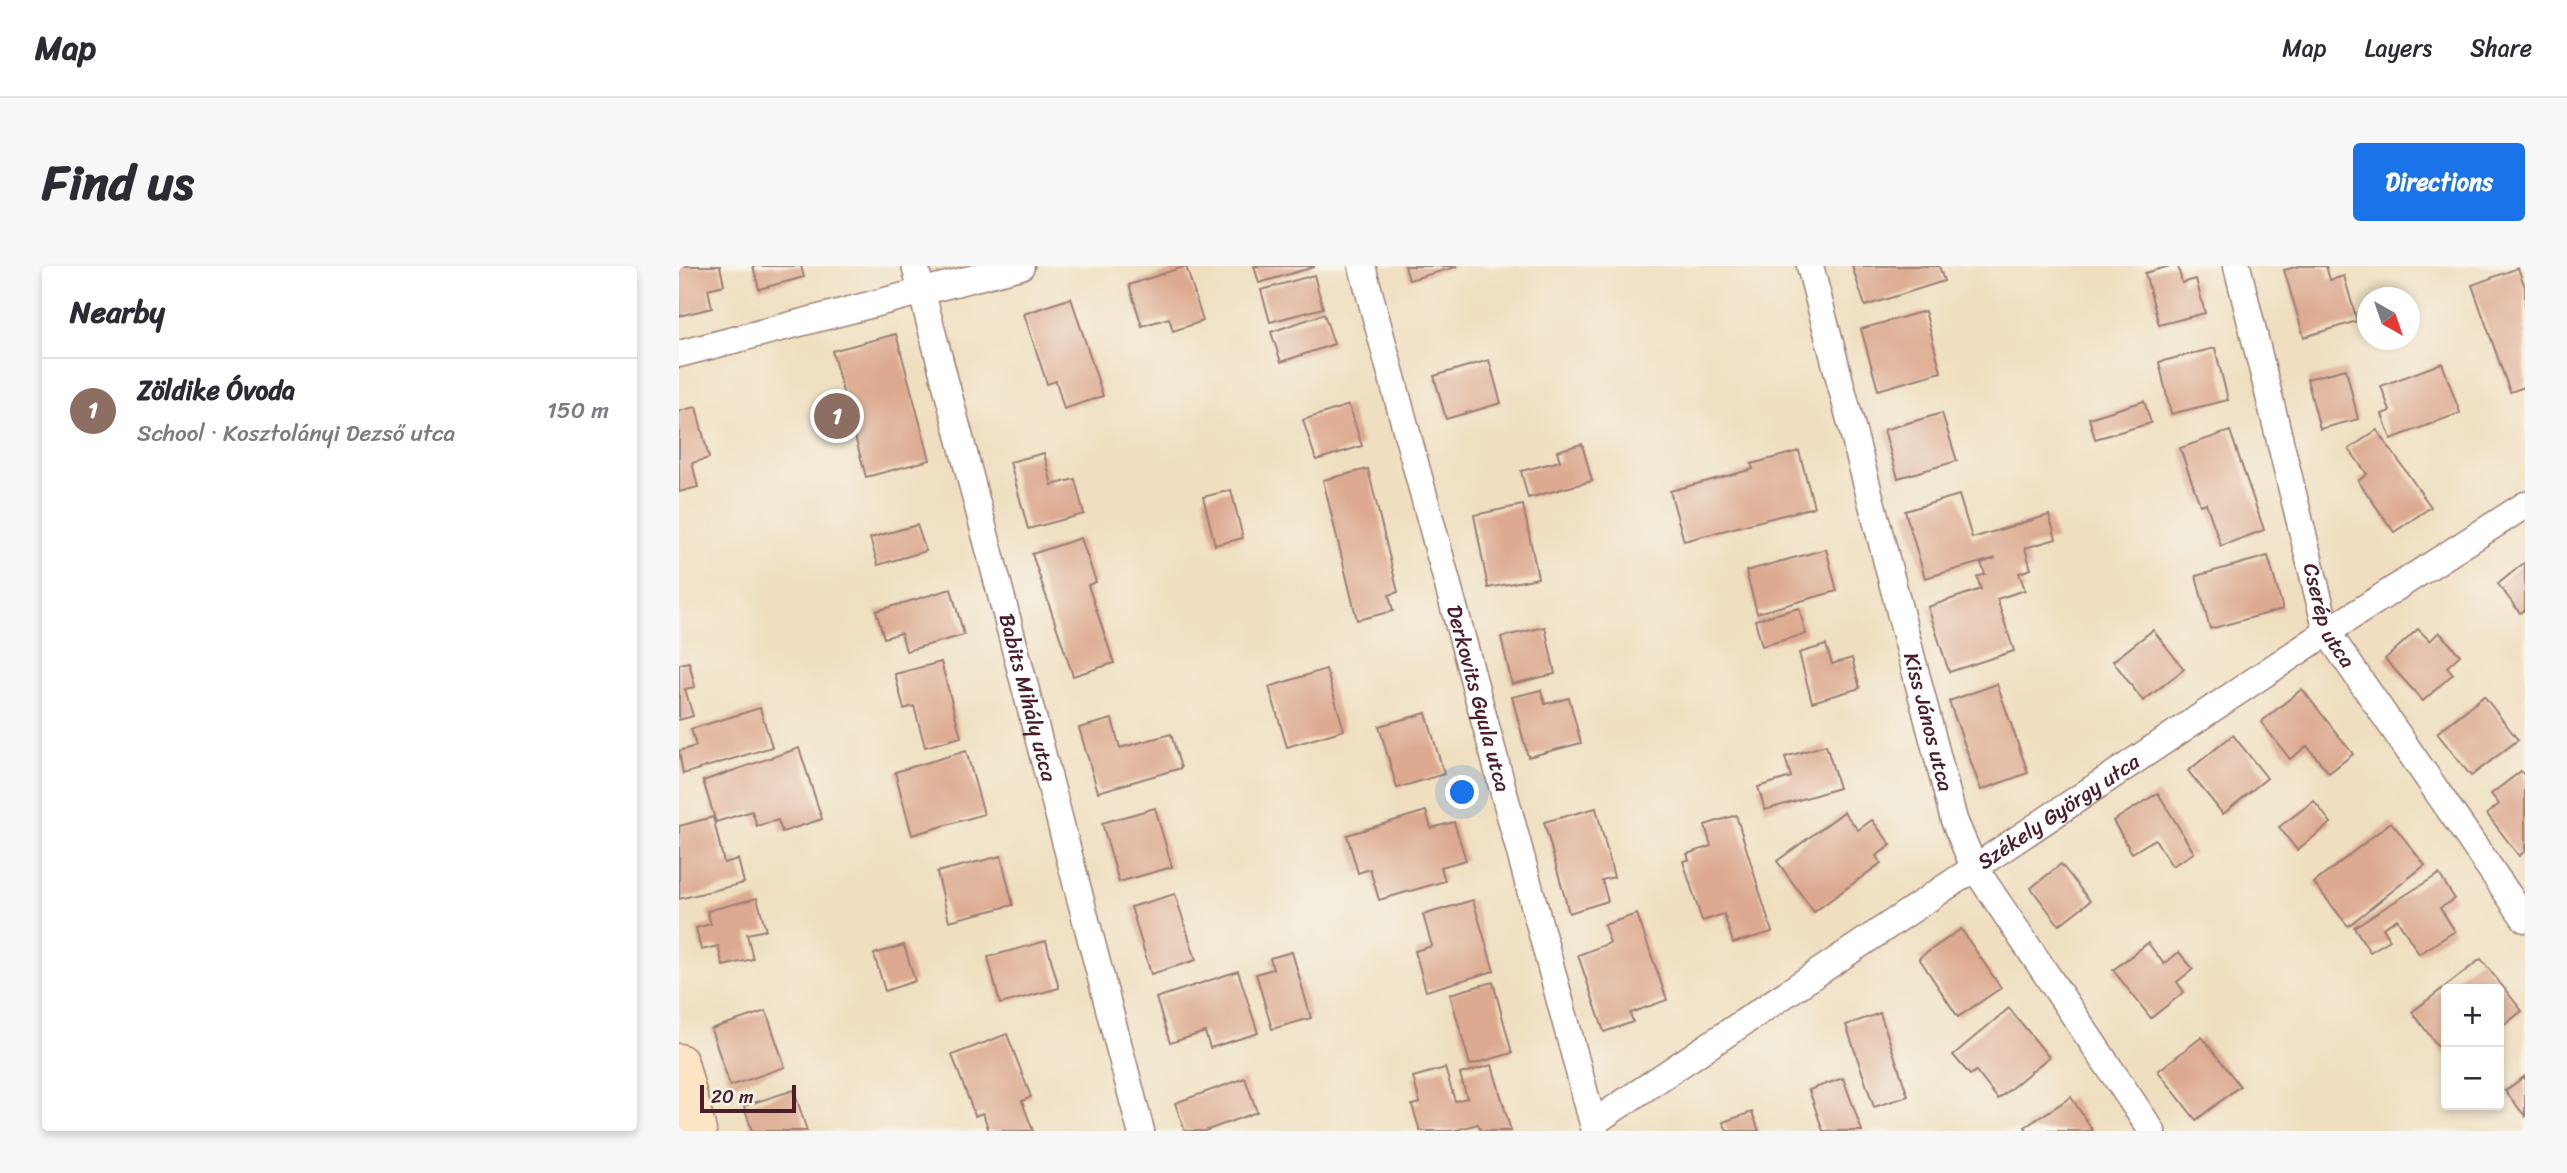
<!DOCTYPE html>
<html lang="en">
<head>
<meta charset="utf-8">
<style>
  body { margin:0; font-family:Sriracha,sans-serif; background:#f7f7f7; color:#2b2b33 }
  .controls { position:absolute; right:21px; bottom:21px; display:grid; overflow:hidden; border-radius:7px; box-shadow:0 4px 10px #0003 }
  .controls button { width:63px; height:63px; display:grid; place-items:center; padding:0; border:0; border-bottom:2px solid #e1e1e2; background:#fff; color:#2b2b33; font:35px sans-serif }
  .compass { position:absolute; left:1678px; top:21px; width:63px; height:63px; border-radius:50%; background:#fff; box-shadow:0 4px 10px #0003; rotate:140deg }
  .scale { position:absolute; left:21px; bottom:18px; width:96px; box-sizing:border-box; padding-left:7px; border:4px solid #4a1f2b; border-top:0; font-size:19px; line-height:24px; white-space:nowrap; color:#4a1f2b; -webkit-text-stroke:5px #f7f3e8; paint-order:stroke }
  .you { position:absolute; left:784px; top:527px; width:24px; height:24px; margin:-18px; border:5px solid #fff; border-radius:50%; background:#1a73e8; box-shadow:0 0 0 10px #1a73e833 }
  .badge { display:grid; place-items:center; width:46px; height:46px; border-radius:50%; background:#1a73e8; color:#fff; font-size:23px; font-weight:700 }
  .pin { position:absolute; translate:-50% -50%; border:4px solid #fff; box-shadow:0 2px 7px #0006 }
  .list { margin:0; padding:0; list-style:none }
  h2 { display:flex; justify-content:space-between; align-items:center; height:91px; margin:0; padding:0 28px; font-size:30px }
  h2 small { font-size:23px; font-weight:400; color:#7c7c81 }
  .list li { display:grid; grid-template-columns:46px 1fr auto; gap:21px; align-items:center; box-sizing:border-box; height:105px; padding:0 28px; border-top:2px solid #e1e1e2 }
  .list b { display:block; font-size:26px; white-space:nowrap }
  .list p { margin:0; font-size:23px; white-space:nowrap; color:#7c7c81 }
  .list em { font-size:23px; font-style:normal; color:#7c7c81 }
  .map { position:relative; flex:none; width:1846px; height:865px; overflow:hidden; border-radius:7px }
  header { display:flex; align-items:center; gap:42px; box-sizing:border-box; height:98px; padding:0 35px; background:#fff; border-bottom:2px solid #e1e1e2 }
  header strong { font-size:33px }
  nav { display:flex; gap:38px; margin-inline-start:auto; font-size:24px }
  .intro { display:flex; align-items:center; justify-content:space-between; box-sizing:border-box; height:168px; padding:0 42px }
  h1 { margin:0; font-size:49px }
  .button { padding:18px 32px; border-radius:7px; background:#1a73e8; color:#fff; font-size:24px; font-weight:700 }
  main { display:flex; gap:42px; padding:0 42px }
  aside { flex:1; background:#fff; border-radius:7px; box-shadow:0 4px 10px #0003 }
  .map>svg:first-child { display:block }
  .building { fill:#ddaa91 }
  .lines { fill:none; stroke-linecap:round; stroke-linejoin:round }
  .street-casing { stroke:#9c7f76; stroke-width:29 }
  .secondary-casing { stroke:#9c7f76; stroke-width:41 }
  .street { stroke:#fff; stroke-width:26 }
  .secondary { stroke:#fde5c5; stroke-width:38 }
  .labels { text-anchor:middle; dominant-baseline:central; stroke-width:5; stroke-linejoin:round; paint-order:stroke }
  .street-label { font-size:21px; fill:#4a1f2b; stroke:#f7f3e8 }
</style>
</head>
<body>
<header>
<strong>Map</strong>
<nav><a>Map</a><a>Layers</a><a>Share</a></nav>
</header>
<div class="intro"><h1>Find us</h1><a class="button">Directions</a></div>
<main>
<aside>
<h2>Nearby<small></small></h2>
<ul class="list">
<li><span class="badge" style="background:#8d6e63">1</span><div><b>Zöldike Óvoda</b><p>School · Kosztolányi Dezső utca</p></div><em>150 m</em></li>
</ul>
</aside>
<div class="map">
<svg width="1846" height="865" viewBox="0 0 1846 865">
  <rect width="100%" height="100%" fill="#f7f3e8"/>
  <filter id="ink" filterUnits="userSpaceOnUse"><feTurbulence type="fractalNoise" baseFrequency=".0143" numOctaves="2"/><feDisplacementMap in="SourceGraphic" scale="14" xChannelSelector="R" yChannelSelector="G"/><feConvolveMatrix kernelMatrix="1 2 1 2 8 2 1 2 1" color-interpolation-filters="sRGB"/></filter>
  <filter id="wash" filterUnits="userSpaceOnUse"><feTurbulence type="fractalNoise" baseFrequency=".00686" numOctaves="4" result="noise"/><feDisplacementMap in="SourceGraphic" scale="28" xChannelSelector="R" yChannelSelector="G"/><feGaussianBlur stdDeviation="1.57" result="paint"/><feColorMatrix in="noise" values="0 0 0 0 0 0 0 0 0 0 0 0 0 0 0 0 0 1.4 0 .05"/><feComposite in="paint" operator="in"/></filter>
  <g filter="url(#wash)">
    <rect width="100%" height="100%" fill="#efdfc0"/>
    <g id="blocks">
      <g class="building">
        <path d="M0,0h41l4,19 -16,4 4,19 -33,8z"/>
        <path d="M74,0h48l3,11 -45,12z"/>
        <path d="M507,0l17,55 -30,10 -4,-13 -27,8 -13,-41z"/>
        <path d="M575,0h60v1l-55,16z"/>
        <path d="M726,0h51v1l-47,13z"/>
        <path d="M1173,0h87l5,15 -79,25z"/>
        <path d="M1491,0h8l4,17 14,-4 9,34 -46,12 -14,-52z"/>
        <path d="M1620,0h27l4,14 14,-4 13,45 -53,16 -20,-67z"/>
        <path d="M1839,2l7,19v100l-15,5 -38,-107z"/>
        <path d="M635,9l9,33 -53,14 -9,-32z"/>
        <path d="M392,32l32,98 -39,13 -8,-28 -9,3 -23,-70z"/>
        <path d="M1246,45l16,61 -63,18 -17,-61z"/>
        <path d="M645,48l10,30 -53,18 -10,-30z"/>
        <path d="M217,68l34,126 -64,17 -34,-126z"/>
        <path d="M1536,82l13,52 -57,14 -12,-52z"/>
        <path d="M810,94l12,43 -55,16 -12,-43z"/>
        <path d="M1763,97l18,50 -69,26 -9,-25 8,-3 -9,-25z"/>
        <path d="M1667,103l12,50 -38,10 -13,-50z"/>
        <path d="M1465,135l7,22 -56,16 -6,-21z"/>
        <path d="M670,139l13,41 -46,14 -13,-40z"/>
        <path d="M17,141l13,51 -17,5 6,24 -19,5v-81z"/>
        <path d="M1263,147l15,48 -59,17 -14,-48z"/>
        <path d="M1698,164l54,77 -37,25 -36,-51 9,-7 -18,-25z"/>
        <path d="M1551,165l34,99 -43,16 -15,-43 -6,2 -20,-57z"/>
        <path d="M903,178l10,37 -64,17 -7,-27 39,-10 -3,-10z"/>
        <path d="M1120,185l15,56 -130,34 -14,-50 83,-22 -2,-5z"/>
        <path d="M365,187l8,32 23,-6 9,35 -56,15 -18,-67z"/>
        <path d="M689,203l30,123 -9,3 4,16 -36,9 -34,-140z"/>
        <path d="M552,224l12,48 -28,7 -12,-48z"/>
        <path d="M1280,229l13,43 77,-23 7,24 -31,9 6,21 -12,4 6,17 -28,9 17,52 -65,21 -21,-65 53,-18 -4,-12 8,-3 -4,-11 15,-5 -71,20 -20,-67z"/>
        <path d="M844,239l15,73 -50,10 -14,-73z"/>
        <path d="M238,259l9,26 -48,14 -8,-27z"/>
        <path d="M402,272l15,44 -8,3 26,78 -41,13 -41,-122z"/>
        <path d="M1147,283l11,42 -80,22 -11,-42z"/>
        <path d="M1589,290l15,53 -73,20 -14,-53z"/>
        <path d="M1846,296v48l-5,3 -22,-29z"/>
        <path d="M272,323l13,46 -58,16 -5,-18 -17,5 -8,-27z"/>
        <path d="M1120,342l7,26 -44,12 -7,-26z"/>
        <path d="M866,361l10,47 -43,10 -11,-47z"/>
        <path d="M1739,363l12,12 9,-9 21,23 -13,12 6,7 -30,27 -38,-42z"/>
        <path d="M1474,364l31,39 -41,32 -30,-40z"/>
        <path d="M1147,379l6,19 20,-6 8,30 -48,14 -13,-49z"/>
        <path d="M10,396l6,25 -10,2 8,27 -14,4v-56z"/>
        <path d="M262,396l20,75 -36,10 -11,-41 -10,3 -9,-35z"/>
        <path d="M647,403l18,61 -57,17 -18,-60z"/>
        <path d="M1318,418l31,89 -47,17 -32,-89z"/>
        <path d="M1623,423l51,65 -24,19 -22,-27 -17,13 -29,-37z"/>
        <path d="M862,424l4,14 24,-6 12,45 -53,14 -16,-60z"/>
        <path d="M1805,430l34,44 -47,36 -34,-43z"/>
        <path d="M81,442l12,39 -89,27 -4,-23 17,-5 -5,-17z"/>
        <path d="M747,447l18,61 -47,14 -18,-62z"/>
        <path d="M433,453l8,29 51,-14 10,34 -83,24 -19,-64z"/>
        <path d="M1554,469l34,43 -44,36 -35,-43z"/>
        <path d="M1147,479l13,43 -74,22 -7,-23 33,-10 -6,-20z"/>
        <path d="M120,482l23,71 -40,13 -4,-12 -21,6 -5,-15 -36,11 -13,-41z"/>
        <path d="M287,485l18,63 -72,21 -17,-63z"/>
        <path d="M1842,505l4,5v75l-6,5 -32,-42 12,-10 -8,-10z"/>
        <path d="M1479,527l36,60 -22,13 -17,-27 -23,14 -19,-32z"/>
        <path d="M1635,535l17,22 -34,27 -18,-23z"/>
        <path d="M476,542l17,59 -53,15 -17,-59z"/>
        <path d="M917,542l18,69 -12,3 6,21 -39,12 -25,-91z"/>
        <path d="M747,545l5,17 23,-6 12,38 -25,7 4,14 -66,19 -9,-31 -12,4 -11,-38z"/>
        <path d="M1165,546l14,18 14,-10 19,25 -15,11 5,7 -67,49 -37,-51z"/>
        <path d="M1057,549l36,117 -39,11 -9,-29 -22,7 -19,-60 6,-1 -2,-6 24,-8 -6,-21z"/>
        <path d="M34,551l11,46 14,-4 6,24 -65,16v-73z"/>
        <path d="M1712,556l34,43 -77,61 -34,-43z"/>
        <path d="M322,590l12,49 -64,16 -12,-49z"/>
        <path d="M1382,598l29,37 -31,24 -28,-37z"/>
        <path d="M1760,608l16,25 -15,9 15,23 -36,23 -22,-35 -14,9 7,12 -20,12 -16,-25z"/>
        <path d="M496,628l21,66 -45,14 -20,-67z"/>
        <path d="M78,632l9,32 -19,4 6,25 -30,7 -5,-20 -17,4 -5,-22 15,-4 -4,-13z"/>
        <path d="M794,634l21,71 -68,20 -11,-40 17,-5 -9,-31z"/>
        <path d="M958,648l30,86 -37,13 3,9 -29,10 -26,-77 32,-12 -6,-18z"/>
        <path d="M1282,663l40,59 -43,29 -39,-59z"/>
        <path d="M367,675l13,47 -59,16 -12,-47z"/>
        <path d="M1469,677l16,21 15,-12 14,17 -16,13 7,10 -33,26 -38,-48z"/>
        <path d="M225,679l11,36 -30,10 -11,-37z"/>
        <path d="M613,686l19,66 -39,11 -16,-55 17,-5 -3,-11z"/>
        <path d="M1802,693l41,52 -23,18v-40h-53v68l-34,-45z"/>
        <path d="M559,705l20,62 -48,15 -5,-16 -35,11 -14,-45z"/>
        <path d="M814,716l19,71 -42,12 -20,-71z"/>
        <path d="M1330,742l40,49 -51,42 -22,-28 -6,4 -17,-20z"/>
        <path d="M87,745l19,56 -55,19 -19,-57z"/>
        <path d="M1201,747l28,83 -34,11 -28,-82z"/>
        <path d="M328,768l24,63 -9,4 11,30h-44l-6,-18 -8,3 -23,-61z"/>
        <path d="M1523,771l38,49 -44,34 -38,-49z"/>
        <path d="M813,799l19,66h-30l-3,-7 -25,7h-33l-8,-26 8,-2 -7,-26 32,-9 10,33 12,-3 -7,-24z"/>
        <path d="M1846,810v40l-20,-25z"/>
        <path d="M566,812l12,34 -52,19h-20l-10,-28z"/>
        <path d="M1164,812l19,53h-39l-14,-41z"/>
        <path d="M115,824l13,41h-55l-8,-25z"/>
        <path d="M1392,831l22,34h-65l-3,-4z"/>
        <path d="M1073,846l7,19h-32l-4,-9z"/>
      </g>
    </g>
  </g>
  <g filter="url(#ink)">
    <use href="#blocks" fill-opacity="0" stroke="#9c7f76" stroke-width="2"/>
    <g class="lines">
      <defs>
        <g id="street">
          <path id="s1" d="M236,0l226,865"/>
          <path id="s2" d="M683,0l233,865"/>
          <path id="s3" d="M1131,0l144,554 20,47 178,264"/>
          <path id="s4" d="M1558,0l90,366 198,287"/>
          <path d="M0,88l342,-88"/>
          <path id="s5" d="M914,857l734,-491 198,-127"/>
        </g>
        <path id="secondary" d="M0,797l18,68"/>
      </defs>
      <use href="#street" class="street-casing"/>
      <use href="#secondary" class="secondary-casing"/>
      <use href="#street" class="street"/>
      <use href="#secondary" class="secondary"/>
    </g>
  </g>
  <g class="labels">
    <g class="street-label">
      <text stroke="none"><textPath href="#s4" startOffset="362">Cserép utca</textPath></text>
      <text stroke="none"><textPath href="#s1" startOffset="446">Babits Mihály utca</textPath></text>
      <text stroke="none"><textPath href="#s2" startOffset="448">Derkovits Gyula utca</textPath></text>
      <text stroke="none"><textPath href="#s3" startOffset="471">Kiss János utca</textPath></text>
      <text stroke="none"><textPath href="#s5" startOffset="560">Székely György utca</textPath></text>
    </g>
  </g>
</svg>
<div class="controls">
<button>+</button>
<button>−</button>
</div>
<svg class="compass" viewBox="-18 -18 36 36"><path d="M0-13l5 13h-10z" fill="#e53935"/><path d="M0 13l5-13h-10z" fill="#7c7c81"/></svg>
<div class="scale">20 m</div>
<div class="you"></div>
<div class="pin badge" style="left:158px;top:150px;background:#8d6e63">1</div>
</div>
</main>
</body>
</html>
